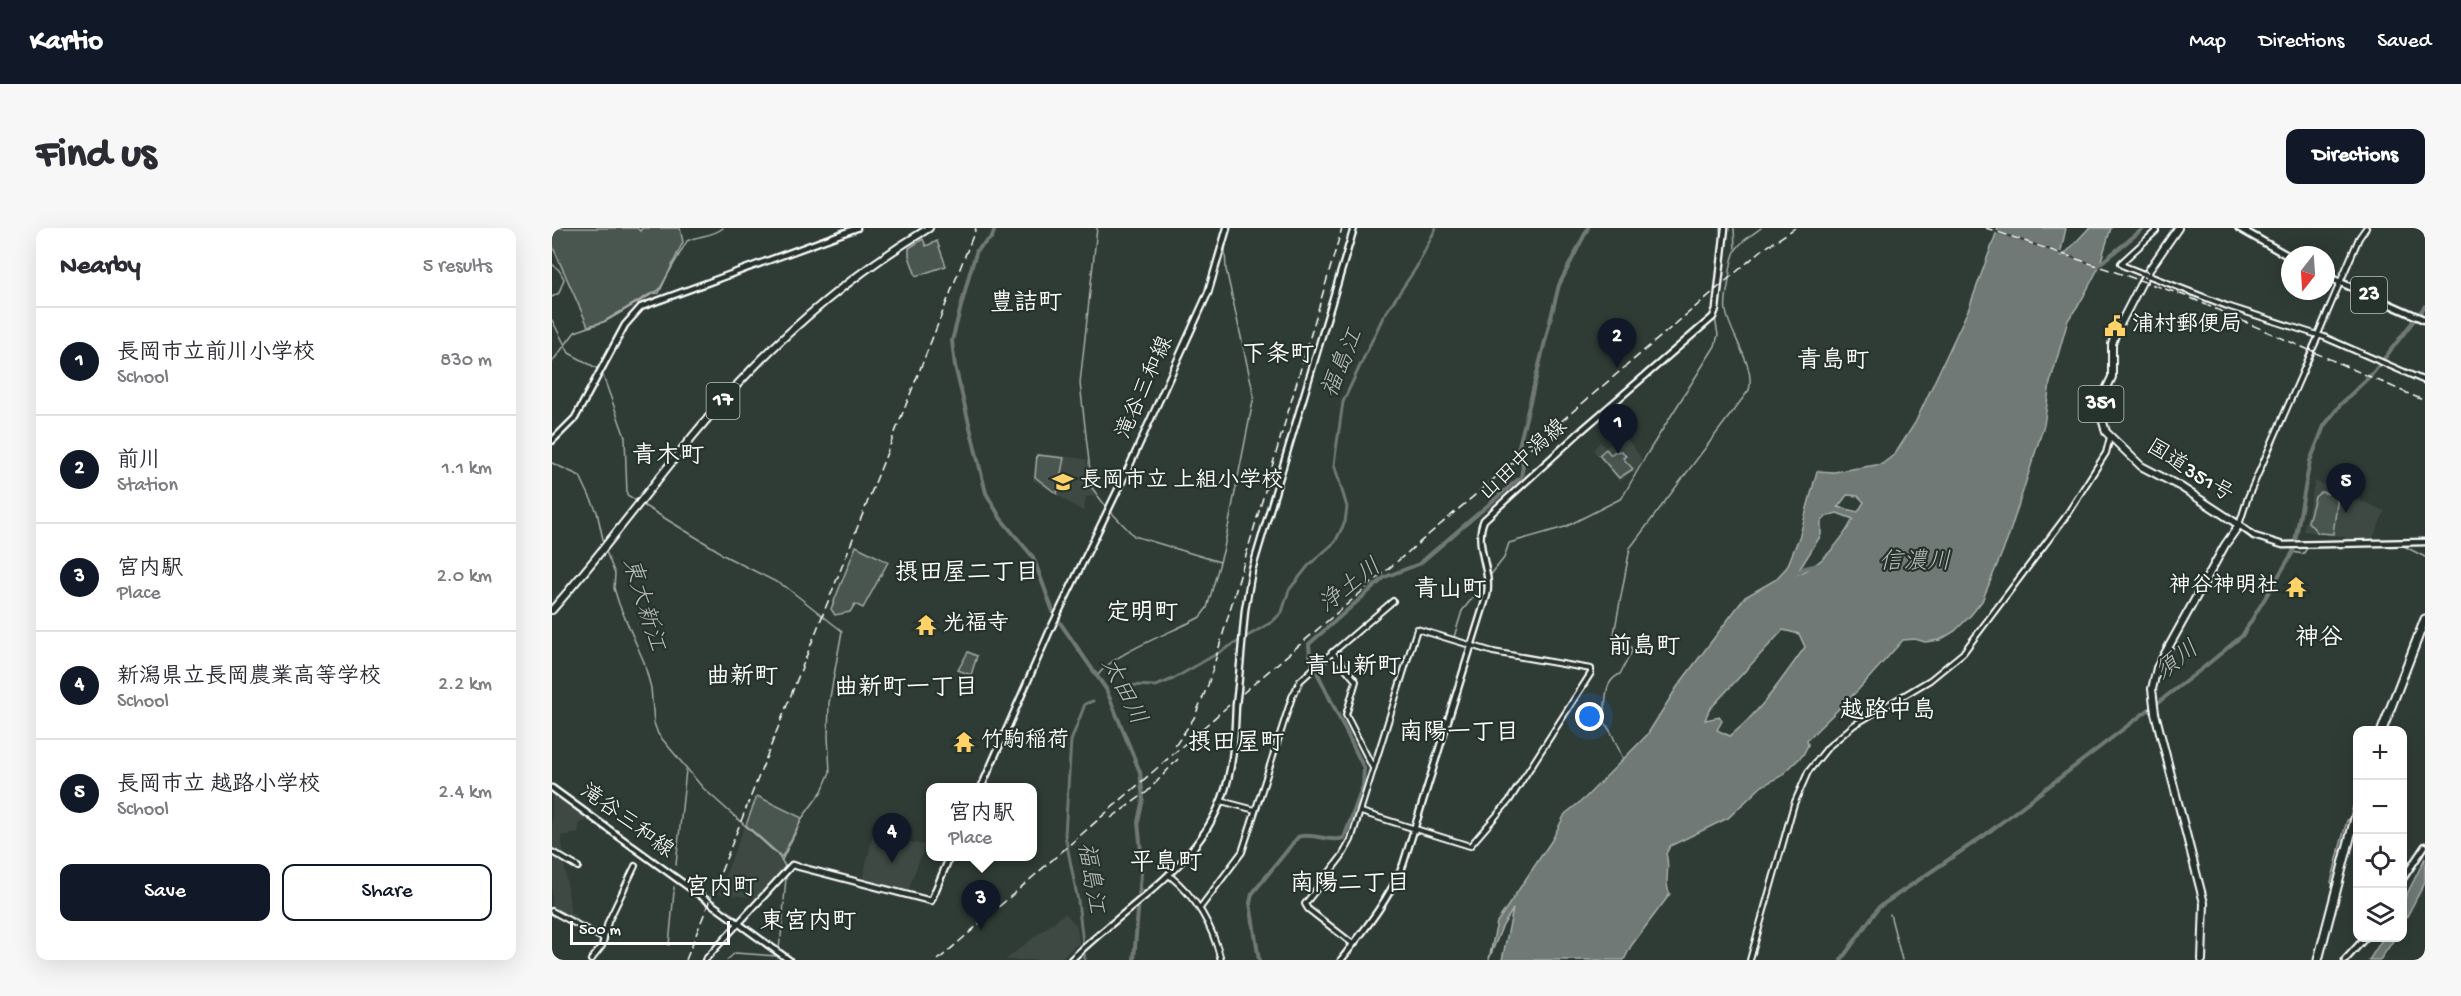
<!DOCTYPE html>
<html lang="en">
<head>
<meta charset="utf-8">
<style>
  body { margin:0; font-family:"Gochi Hand","Klee One",sans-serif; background:#f7f7f7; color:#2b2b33 }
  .controls { position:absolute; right:18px; bottom:18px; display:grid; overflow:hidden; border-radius:12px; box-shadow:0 6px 24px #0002 }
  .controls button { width:54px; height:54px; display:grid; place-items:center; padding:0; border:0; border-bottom:2px solid #e1e1e2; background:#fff; color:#2b2b33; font:30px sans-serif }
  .compass { position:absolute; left:1729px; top:18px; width:54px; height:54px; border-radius:50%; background:#fff; box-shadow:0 6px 24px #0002; rotate:197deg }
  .scale { position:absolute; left:18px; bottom:15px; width:160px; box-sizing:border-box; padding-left:6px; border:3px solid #fff; border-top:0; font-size:16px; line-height:21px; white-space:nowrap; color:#fff; -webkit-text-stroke:4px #26332d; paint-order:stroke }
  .you { position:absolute; left:1038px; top:489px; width:21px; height:21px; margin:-15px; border:4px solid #fff; border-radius:50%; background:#1a73e8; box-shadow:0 0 0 9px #1a73e833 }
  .badge { display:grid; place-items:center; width:39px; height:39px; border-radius:50%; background:#111827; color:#fff; font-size:20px; font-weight:700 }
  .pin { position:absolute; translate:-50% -50px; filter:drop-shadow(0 2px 3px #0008) }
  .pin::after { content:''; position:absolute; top:32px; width:21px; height:18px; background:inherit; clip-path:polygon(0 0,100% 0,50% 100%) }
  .popup { position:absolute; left:374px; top:555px; width:111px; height:78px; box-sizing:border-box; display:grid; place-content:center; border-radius:12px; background:#fff; filter:drop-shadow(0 2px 4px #0005); font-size:20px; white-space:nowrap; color:#7c7c81 }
  .popup b { font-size:22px; color:#2b2b33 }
  .popup::after { content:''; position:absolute; left:50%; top:100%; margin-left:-12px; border:12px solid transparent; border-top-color:#fff }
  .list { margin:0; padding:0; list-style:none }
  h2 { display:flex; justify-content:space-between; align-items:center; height:78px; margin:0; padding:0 24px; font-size:26px }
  h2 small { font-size:20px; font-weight:400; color:#7c7c81 }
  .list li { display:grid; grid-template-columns:39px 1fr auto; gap:18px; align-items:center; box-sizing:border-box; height:108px; padding:0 24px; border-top:2px solid #e1e1e2 }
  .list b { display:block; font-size:22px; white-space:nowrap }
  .list p { margin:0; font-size:20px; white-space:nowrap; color:#7c7c81 }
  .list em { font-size:20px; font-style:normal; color:#7c7c81 }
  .actions { display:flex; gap:12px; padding:18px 24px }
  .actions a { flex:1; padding:14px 0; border:2px solid #111827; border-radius:12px; text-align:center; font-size:21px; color:#111827 }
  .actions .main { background:#111827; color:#fff }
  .icon { flex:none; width:33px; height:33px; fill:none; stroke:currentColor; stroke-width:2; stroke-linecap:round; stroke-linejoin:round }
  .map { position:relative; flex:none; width:1873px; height:732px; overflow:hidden; border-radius:12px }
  header { display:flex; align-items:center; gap:36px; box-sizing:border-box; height:84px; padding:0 30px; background:#111827; color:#fff }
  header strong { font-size:28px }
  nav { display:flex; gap:33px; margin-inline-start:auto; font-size:21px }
  .intro { display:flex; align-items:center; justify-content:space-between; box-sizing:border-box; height:144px; padding:0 36px }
  h1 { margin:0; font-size:42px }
  .button { padding:15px 27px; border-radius:12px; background:#111827; color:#fff; font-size:21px; font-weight:700 }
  main { display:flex; gap:36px; padding:0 36px }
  aside { flex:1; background:#fff; border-radius:12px; box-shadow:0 6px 24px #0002 }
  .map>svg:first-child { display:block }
  .built { fill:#3c4842 }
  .green { fill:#4a544f; stroke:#a4aaa7; stroke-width:1.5 }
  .water { fill:#707975; stroke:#a9afac; stroke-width:1.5; fill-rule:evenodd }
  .pier { fill:#2f3b35 }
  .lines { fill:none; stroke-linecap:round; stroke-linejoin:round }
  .stream { stroke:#a9afac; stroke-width:1.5 }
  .canal { stroke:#707975; stroke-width:3 }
  .river { stroke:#707975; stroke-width:4 }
  .tertiary-tunnel { stroke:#444f49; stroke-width:4; stroke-dasharray:4 2; stroke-linecap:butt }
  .tertiary-casing { stroke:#fff; stroke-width:8 }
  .secondary-casing { stroke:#fff; stroke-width:9 }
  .primary-casing { stroke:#fff; stroke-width:10 }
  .trunk-casing { stroke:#fff; stroke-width:10 }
  .motorway-casing { stroke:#fff; stroke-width:11 }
  .tertiary { stroke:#26332d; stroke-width:4 }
  .secondary { stroke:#26332d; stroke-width:4.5 }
  .primary { stroke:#26332d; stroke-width:5 }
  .trunk { stroke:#26332d; stroke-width:6 }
  .motorway { stroke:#26332d; stroke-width:7 }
  .rail { stroke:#fff; stroke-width:1.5; stroke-dasharray:9 4.5; stroke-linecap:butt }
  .tertiary-bridge-casing { stroke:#fff; stroke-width:8; stroke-linecap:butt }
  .secondary-bridge-casing { stroke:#fff; stroke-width:9; stroke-linecap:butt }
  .tertiary-bridge { stroke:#26332d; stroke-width:4 }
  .secondary-bridge { stroke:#26332d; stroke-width:4.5 }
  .labels { text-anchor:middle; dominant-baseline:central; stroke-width:4.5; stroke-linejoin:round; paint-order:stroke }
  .shield { fill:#26332d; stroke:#bec2c0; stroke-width:1.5 }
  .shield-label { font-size:21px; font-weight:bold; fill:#fff }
  .poi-label { font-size:22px; font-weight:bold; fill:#fff; stroke:#26332d; text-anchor:start }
  .street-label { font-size:22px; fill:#fff; stroke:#26332d }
  .neighbourhood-label { font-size:24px; font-weight:bold; fill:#fff; stroke:#26332d }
  .water-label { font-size:24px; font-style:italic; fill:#b8bcba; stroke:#26332d }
</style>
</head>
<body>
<header>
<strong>Kartio</strong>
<nav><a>Map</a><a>Directions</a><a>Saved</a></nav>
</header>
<div class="intro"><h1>Find us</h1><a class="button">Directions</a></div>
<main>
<aside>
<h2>Nearby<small>5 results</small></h2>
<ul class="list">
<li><span class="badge">1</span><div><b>長岡市立前川小学校</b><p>School</p></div><em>830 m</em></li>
<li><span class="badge">2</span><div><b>前川</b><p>Station</p></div><em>1.1 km</em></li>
<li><span class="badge">3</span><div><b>宮内駅</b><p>Place</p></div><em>2.0 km</em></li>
<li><span class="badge">4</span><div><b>新潟県立長岡農業高等学校</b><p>School</p></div><em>2.2 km</em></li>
<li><span class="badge">5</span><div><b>長岡市立 越路小学校</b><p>School</p></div><em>2.4 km</em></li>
</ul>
<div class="actions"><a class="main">Save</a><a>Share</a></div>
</aside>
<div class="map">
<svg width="1873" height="732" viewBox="0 0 1873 732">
  <rect width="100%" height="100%" fill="#2f3b35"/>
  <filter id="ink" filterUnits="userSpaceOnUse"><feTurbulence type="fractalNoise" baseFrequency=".0167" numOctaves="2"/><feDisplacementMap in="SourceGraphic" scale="12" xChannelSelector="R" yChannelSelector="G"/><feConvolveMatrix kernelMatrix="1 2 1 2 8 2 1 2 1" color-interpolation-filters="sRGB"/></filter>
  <g filter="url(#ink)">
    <g class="built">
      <path d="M1071,205l19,26 -8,15 -3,-2 -11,10 -27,-32 7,-8 6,6z"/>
      <path d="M484,225l50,6 4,26 6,12 -10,-1 -2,16 -51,-32z"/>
      <path d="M1763,253l70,30 -13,30 -27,1 1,-5 -43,-6z"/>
      <path d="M4,566l34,26 -12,4 1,9 -18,3 3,20 -12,-7v-54z"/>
      <path d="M192,599l34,30 7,12 -26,29 -41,-4z"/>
      <path d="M321,607l52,10 -17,46 -46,-11z"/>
      <path d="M0,627l12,7 7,52h5l-2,8 -22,-13z"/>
      <path d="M513,685l12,13 2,17 -20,17h-54z"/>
    </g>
    <g class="green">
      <path d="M0,0h85l3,3 2,-3h38l3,14 -24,51 -9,1 -47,28 -15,4 -36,-81z"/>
      <path d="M371,11l3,7 11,-5 9,25 -30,10 -7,-20v-8z"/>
      <path d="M1054,221l5,6 3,-3 8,-1 4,5 -3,2 10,11 -14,9 -20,-23z"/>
      <path d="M485,227l27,3 -7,36 -22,-17z"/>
      <path d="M1769,264l17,4 -5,38 -15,-1 -10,-11 7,-25z"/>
      <path d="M304,318l32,16 -25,46 -8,-4 -5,8 -15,3 -4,-6z"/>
      <path d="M416,424l9,4 -6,19 -13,-5z"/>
      <path d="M205,568l45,22 -20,39 -36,-32z"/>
      <path d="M1798,591h1l-18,66 -2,-3 8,-31h2l-2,-1 8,-30z"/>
    </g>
    <g class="water">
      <path d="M1446,0h68l-6,27 3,1 26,-28h22l-12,39 -18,34 -13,19 -18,63 -6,42 -37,116 -25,60 -11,14 -16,16 -15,9 -15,2 -10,-3 -12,1 -44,49 -52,51 1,5 -5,10 -22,21 -19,10 -34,32 -58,28 -4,8c5,13 -3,29 4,40l-39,52 -7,14h-122l11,-51 -11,18 -13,32 8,-37 55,-82 13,-26 20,-16 62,-63 30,-48 68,-90 30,-17 12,-13 13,-32 17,-64 17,1 48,-8 13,-10 20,-31 54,-115zM1295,267l11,1 6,6 -6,10 -20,-5zM1285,285l16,6c-12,23 -32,47 -57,56l25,-40v-13l6,-6zM1231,402l16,4 6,13c-23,32 -44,64 -75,89l-13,-6 5,-9 -2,-4 -15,3 4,-10z"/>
      <path d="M1873,630v24l-22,42v-22z"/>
      <path d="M1831,710h12l-15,22h-11z"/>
    </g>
    <path class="pier" d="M1442,2l108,36v2l-109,-36z"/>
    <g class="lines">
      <g class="stream">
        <path d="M545,0l-17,155 12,105 15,20"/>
        <path d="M1168,0l1,17"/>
        <path d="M1182,0l1,20"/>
        <path d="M0,36l7,6 5,9 -5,14 -7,4"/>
        <path d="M1162,82l4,-42"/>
        <path d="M0,92l17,33 31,17"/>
        <path d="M0,134l23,-30 31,-11 53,-31 28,-49c12,-6 25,-4 36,-13"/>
        <path d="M50,145l23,64 2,58 12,7"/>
        <path d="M0,235l28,13 17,36 7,32"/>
        <path d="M91,277l74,45 6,5 63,32 56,44 -13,72 -1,34 2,35 -8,19 -19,26 -21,43"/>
        <path d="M558,283l24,25 86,26"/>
        <path d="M1850,317l23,12"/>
        <path d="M53,321l10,25 -1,14 5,16 25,58 7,26 3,35 4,11 45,54 76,68 7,12"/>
        <path d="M1741,324l10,2 5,-7 68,-2"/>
        <path d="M937,349l15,-19 5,-15 56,-16 57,-29 25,-44 68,-108 3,-11 -3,-17"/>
        <path d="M902,409l8,-26 24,-30"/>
        <path d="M545,449c12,-23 79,-46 103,-60l7,-9 17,-60 30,-152 -28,-127 -1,-19 4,-22"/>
        <path d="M1071,531l-11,-25 -10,-16c7,-18 -1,-35 18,-44l12,-23 -1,-4 -17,-13 16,-86 119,-158c7,-24 -19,-55 -23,-79 -2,-10 2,-21 3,-32 3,-31 7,-33 32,-51"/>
        <path d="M124,637l10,-95"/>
        <path d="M122,662v-3"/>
        <path d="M232,672l2,-22"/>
        <path d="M1338,686l12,46"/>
        <path d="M229,709l3,-34"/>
        <path d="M117,717l5,-53"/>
        <path d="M227,721l1,-9"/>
        <path d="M175,732l8,-7 42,3"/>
      </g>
      <g class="canal">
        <path d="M570,460l6,-3 28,1 17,-7 99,-57 10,-10 7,-22 20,-25 26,-23 10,-20 2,-15 -13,-43 9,-62 40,-85 33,-49 20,-40"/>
        <path d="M533,732l-7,-59 -13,-66 6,-94 14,-37 8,-3"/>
      </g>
      <g class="river">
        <path d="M443,0l-3,9 -15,13 -7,22 -18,69 3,25 31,127 15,26 32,38 21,57 52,75 34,83 3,27 -5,23 4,39 -8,99"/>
        <path d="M1545,38l47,-38"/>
        <path d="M1243,346l10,-6 13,-3"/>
        <path d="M707,732l-9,-57 2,-9 46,-57c15,-5 32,6 46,1l19,-52 1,-18 -54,-110 -1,-14 76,-67 34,-13 102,-87 2,-11 -5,-16 41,-165 29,-57"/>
        <path d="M1289,732l38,-53 106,-72 218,-167 39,-32 51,-84 17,-91 14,-35 16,-21 33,-32 52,-67"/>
      </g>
      <path class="tertiary-tunnel" d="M122,222l10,5"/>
      <defs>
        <g id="tertiary">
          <path d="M1592,46l-20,-8 -3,-3 35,-32"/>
          <path d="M1595,47l80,31 97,31 101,44"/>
          <path d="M1767,104l40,-94 7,-10"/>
          <path d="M1761,120l5,-11"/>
          <path d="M1687,297l9,-28 63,-144"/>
          <path d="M780,424l24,29 -10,34 27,53"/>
          <path d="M766,437l75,-64"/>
          <path d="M669,573l34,9"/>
          <path d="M0,624l26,15"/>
          <path d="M617,647c28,23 43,50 52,85"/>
          <path d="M648,680l42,-56 50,-155 8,-16 13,-12"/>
          <path d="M0,683l52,28"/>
          <path d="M801,716l-45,-35 -3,-5 37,-48 9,-16 66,-211 76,23 98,17v4l-82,128 -39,45 -109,-34"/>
          <path d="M39,732l11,-14 6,-24 27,-56"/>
          <path d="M153,732l33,-36"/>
          <path d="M1198,732l44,-156 14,-32 20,-25 26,-22 76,-45 33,-27 101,-134 42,-66 4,-16"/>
        </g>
        <g id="secondary">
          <path d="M0,213l23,-23 50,-93 16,-18 216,-79"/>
          <path d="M1687,297l15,11 29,9 142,-3"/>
          <path d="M686,460l7,-78 7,-40 102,-342"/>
          <path d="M0,560l237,172"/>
          <path d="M429,560l70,-160 77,-159 80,-176 19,-65"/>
          <path d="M1850,652l23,-34"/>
          <path d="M186,696l54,-59 139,36 19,-45"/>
          <path d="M519,732c57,-57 137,-97 157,-181 6,-24 7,-49 8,-74"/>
          <path d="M789,732c24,-31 47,-59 62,-95l84,-270c5,-25 -14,-50 -3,-75l97,-89 132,-114 3,-8 9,-81"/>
          <path d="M1793,732l20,-22"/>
        </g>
        <g id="primary">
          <path d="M1687,0l51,29"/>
          <path d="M1774,48l99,44"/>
        </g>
        <g id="trunk">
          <path d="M1626,0l-33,48 -29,56 -4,12v33l-9,19 -3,16 6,20 35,34 40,21 58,38 -14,20 -68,123 -5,21 3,24 49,190 -2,57"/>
          <path d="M0,382c69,-78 128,-166 200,-241 53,-55 112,-102 177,-141"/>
        </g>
        <g id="motorway">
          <path d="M1830,502l43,-111"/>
          <path d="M1766,732l40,-153"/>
        </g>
      </defs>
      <use href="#tertiary" class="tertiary-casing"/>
      <use href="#secondary" class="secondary-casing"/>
      <use href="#primary" class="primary-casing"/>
      <use href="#trunk" class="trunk-casing"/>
      <use href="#motorway" class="motorway-casing"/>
      <use href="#tertiary" class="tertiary"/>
      <use href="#secondary" class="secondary"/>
      <use href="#primary" class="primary"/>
      <use href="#trunk" class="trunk"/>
      <use href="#motorway" class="motorway"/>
      <g class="rail">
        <path d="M1434,0l200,68 239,105"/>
        <path d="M623,518l19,-28 14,-33 134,-457"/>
        <path d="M559,590l36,-26 31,-33"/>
        <path d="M134,732l290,-732"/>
        <path d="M386,732l298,-261 526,-449 33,-22"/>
      </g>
      <defs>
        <path id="tertiary-bridge" d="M1592,46l3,1"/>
        <path id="secondary-bridge" d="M684,477l2,-17"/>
      </defs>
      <use href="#tertiary-bridge" class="tertiary-bridge-casing"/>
      <use href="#secondary-bridge" class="secondary-bridge-casing"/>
      <use href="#tertiary-bridge" class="tertiary-bridge"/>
      <use href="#secondary-bridge" class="secondary-bridge"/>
    </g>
  </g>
  <defs>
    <symbol id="civic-bare" viewBox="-9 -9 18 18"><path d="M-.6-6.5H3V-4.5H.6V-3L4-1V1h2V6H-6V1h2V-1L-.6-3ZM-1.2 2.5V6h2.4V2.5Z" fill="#ffd166" stroke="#26332d" stroke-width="2.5" paint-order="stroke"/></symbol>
    <symbol id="school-bare" viewBox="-9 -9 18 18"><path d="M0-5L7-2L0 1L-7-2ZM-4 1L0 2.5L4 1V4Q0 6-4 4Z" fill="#ffd166" stroke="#26332d" stroke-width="2.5" paint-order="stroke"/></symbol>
    <symbol id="temple-bare" viewBox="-9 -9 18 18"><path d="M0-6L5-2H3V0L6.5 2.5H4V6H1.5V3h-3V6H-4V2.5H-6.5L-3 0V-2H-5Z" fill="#ffd166" stroke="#26332d" stroke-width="2.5" paint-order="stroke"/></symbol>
  </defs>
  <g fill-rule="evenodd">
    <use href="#civic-bare" x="1548" y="83" width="30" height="30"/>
    <use href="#school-bare" x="496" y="239" width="30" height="30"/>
    <use href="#temple-bare" x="1729" y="344" width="30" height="30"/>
    <use href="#temple-bare" x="359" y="382" width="30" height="30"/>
    <use href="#temple-bare" x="397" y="499" width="30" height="30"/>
  </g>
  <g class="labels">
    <g class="shield">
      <rect x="1799" y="49" width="36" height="36" rx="4.5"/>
      <rect x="154.5" y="155" width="33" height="36" rx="4.5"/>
      <rect x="1526.5" y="158" width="45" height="36" rx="4.5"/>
    </g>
    <g class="shield-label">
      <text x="1817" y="67">23</text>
      <text x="171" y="173">17</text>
      <text x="1549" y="176">351</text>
    </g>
    <g class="poi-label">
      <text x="1580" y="98">浦村郵便局</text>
      <text x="528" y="254">長岡市立 上組小学校</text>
      <text x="1727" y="359" text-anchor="end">神谷神明社</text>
      <text x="391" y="397">光福寺</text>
      <text x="429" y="514">竹駒稲荷</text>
    </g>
    <g class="street-label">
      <text transform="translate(594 160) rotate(-66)">滝谷三和線</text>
      <text transform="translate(972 233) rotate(-42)">山田中潟線</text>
      <text transform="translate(1637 244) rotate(32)">国道351号</text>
      <text transform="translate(74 594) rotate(36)">滝谷三和線</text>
    </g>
    <g class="neighbourhood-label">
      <text x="474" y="76">豊詰町</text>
      <text x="726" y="128">下条町</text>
      <text x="1281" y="134">青島町</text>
      <text x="116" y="229">青木町</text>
      <text x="415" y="346">摂田屋二丁目</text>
      <text x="898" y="363">青山町</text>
      <text x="590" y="386">定明町</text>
      <text x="1767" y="411">神谷</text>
      <text x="1092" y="420">前島町</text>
      <text x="801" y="440">青山新町</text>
      <text x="190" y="450">曲新町</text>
      <text x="354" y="461">曲新町一丁目</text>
      <text x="1336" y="484">越路中島</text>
      <text x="907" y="506">南陽一丁目</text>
      <text x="684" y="516">摂田屋町</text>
      <text x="614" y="636">平島町</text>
      <text x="798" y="657">南陽二丁目</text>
      <text x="169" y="661">宮内町</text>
      <text x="256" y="695">東宮内町</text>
    </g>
    <g class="water-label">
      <text transform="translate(792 136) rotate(-67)">福島江</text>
      <text x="1363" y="335">信濃川</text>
      <text transform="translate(799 359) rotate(-38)">浄土川</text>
      <text transform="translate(90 377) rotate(73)">東大新江</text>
      <text transform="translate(1626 434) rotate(-38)">須川</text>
      <text transform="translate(570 464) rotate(63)">太田川</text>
      <text transform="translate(537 650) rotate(81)">福島江</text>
    </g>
  </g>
</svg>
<div class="controls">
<button>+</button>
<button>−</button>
<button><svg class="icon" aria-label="locate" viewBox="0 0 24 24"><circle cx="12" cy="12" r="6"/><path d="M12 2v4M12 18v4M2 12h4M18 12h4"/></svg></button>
<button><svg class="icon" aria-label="layers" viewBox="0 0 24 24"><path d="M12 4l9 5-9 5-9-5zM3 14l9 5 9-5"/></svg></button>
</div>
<svg class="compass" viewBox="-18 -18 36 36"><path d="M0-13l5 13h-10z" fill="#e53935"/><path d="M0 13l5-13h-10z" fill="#7c7c81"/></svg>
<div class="scale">500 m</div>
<div class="you"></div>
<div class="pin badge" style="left:1066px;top:226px">1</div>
<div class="pin badge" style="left:1065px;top:140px">2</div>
<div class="pin badge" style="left:429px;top:702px">3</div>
<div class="popup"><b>宮内駅</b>Place</div>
<div class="pin badge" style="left:340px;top:635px">4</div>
<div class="pin badge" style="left:1794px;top:285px">5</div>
</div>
</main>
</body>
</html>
